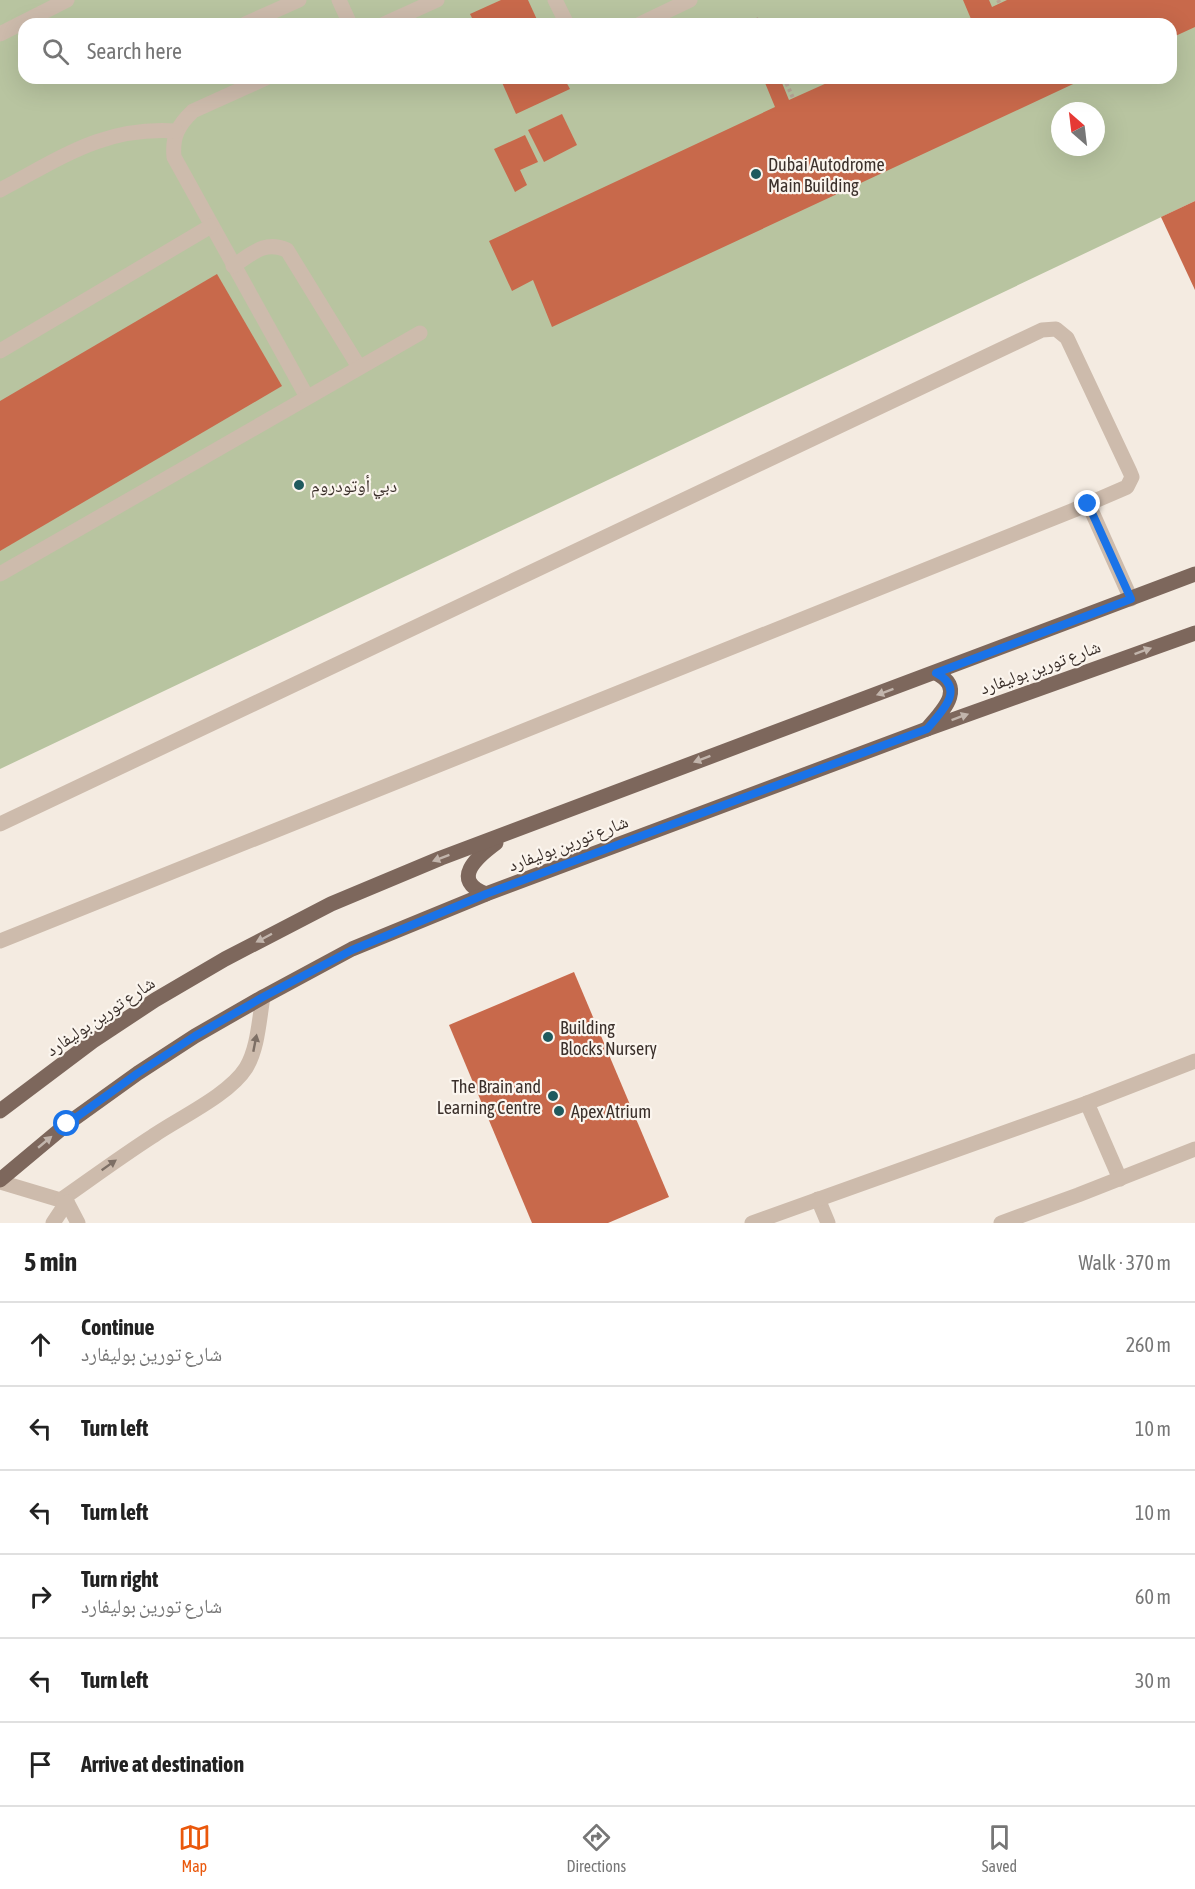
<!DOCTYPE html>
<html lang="en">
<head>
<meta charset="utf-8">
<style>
  body { margin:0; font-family:"Asap Condensed","Noto Naskh Arabic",sans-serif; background:#f6f6f6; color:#222 }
  .compass { position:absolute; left:1051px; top:102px; width:54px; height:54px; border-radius:50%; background:#fff; box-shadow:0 6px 24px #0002; rotate:332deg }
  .stop { position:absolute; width:18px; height:18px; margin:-14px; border:4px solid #1a73e8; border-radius:50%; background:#fff }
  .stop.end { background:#1a73e8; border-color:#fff; box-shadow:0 2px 6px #0008 }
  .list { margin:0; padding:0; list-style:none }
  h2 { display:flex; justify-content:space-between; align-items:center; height:78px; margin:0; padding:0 24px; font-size:26px }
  h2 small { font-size:20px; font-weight:400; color:#767676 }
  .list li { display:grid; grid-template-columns:39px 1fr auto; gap:18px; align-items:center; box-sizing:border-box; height:84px; padding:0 24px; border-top:2px solid #e0e0e0 }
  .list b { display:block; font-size:22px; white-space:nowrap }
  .list p { margin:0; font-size:20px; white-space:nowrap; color:#767676 }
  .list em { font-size:20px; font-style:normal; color:#767676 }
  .icon { flex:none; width:33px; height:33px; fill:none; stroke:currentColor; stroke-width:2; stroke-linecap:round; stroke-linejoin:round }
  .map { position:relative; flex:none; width:1195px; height:1223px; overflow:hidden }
  .search { position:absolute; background:#fff; box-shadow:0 6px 24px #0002; left:18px; right:18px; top:18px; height:66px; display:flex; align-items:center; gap:15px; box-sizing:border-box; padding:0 21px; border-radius:18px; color:#767676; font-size:22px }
  .sheet { height:582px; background:#fff }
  nav { display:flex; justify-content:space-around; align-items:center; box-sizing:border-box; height:84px; border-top:2px solid #e0e0e0; background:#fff; font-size:16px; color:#767676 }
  nav a { display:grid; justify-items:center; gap:3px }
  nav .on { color:#ea580c }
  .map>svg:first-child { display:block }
  .green { fill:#b8c4a0; fill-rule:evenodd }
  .building { fill:#c8694b }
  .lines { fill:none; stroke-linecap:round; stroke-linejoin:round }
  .path { stroke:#b9a596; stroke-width:4; stroke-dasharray:3 3; stroke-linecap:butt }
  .minor { stroke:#cdbbac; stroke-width:15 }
  .major { stroke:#7d675c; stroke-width:15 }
  .oneway { fill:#c2b5ac }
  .oneway2 { fill:#7d6f65 }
  .route { stroke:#1a73e8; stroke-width:8 }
  .poi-dot { fill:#1f5a5e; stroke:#fbf5ee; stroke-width:2 }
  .labels { text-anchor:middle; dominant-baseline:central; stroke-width:4.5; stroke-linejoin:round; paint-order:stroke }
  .poi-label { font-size:18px; fill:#3b302b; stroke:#fbf5ee; text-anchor:start }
  .street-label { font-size:18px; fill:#3b302b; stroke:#fbf5ee }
</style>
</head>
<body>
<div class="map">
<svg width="1195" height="1223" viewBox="0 0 1195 1223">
  <rect width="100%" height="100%" fill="#f4ebe1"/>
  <path class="green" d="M0,0h1195v201l-1195,568zM24,24h1147v54h-1147zM1060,111h36v36h-36z"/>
  <g class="building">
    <path d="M501,0h27l11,24h-64l-5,-10z"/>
    <path d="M963,0h26l3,7 15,-7h188v27l-24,11v-14h-212l12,-5z"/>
    <path d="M500,78h64l6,11 -54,25z"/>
    <path d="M763,78h17l9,22 49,-22h248l-534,249 -19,-47 -21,11 -23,-50 286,-134z"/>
    <path d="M562,114l15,31 -33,17 -16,-32z"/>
    <path d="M525,135l13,27 -18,8 7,15 -12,7 -21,-43z"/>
    <path d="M1195,201v89l-34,-73z"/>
    <path d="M217,274l65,112 -282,165v-150z"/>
    <path d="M574,972l95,225 -61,26h-76l-83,-198z"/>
  </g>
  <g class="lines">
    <g class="path">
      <path d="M998,0l2,4"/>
      <path d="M756,18l3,6"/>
      <path d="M784,78l9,20"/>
    </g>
    <g class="minor">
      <path d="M339,0l11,24"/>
      <path d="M555,0l12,24"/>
      <path d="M245,24l54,-24"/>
      <path d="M384,24l53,-24"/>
      <path d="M640,24l50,-24"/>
      <path d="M0,34l67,-34"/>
      <path d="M266,78l-73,33c-15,14 -21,26 -19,46l133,240"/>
      <path d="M0,190c61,-32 104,-64 176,-59"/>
      <path d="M233,266c19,-12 31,-26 54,-16l72,117"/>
      <path d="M0,351l211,-125"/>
      <path d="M1088,503l43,96"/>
      <path d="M0,574l420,-241"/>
      <path d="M0,824l1042,-494 14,-1 11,9 63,134 2,5 -5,10 -53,23 -1074,431"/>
      <path d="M1087,1103l33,76"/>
      <path d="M0,1182l67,20 11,21"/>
      <path d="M62,1199c30,-21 60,-43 91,-63 26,-18 76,-41 93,-68 12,-20 13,-48 17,-71"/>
      <path d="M818,1199l10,24"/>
      <path d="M53,1223l14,-21"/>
      <path d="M752,1223l335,-120 108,-42"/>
      <path d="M1001,1223l77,-28 117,-46"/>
    </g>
    <g class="major">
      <path d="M927,729c14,-17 40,-40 9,-56"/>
      <path d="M486,894c-36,-14 -9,-37 10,-51"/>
      <path d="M0,1111l93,-70 62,-41 70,-41 106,-55 110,-46 754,-284"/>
      <path d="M0,1180l67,-56 71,-51 57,-37 68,-39 89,-48 134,-55 441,-165 268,-96"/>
    </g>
  </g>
  <defs><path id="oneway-solid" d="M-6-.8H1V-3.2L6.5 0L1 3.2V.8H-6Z" transform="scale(1.5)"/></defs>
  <g class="oneway">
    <use href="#oneway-solid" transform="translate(1143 651) rotate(-20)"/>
    <use href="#oneway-solid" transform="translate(885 692) rotate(160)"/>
    <use href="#oneway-solid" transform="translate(960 717) rotate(-20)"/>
    <use href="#oneway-solid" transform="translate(702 759) rotate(159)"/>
    <use href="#oneway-solid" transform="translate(441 858) rotate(159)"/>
    <use href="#oneway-solid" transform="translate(264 938) rotate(152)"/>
    <use href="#oneway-solid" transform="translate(45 1142) rotate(-40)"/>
  </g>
  <g class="oneway2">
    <use href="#oneway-solid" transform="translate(255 1043) rotate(-79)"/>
    <use href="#oneway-solid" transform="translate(109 1165) rotate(-35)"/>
  </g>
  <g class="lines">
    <path class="route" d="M67,1124l71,-51 57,-37 68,-39 89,-47 134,-56 441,-165c14,-17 40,-40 9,-56l195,-74 -43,-95"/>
  </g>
  <g class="poi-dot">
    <circle cx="756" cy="174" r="6"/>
    <circle cx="299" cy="485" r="6"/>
    <circle cx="548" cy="1037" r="6"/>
    <circle cx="553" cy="1096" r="6"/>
    <circle cx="559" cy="1111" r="6"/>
  </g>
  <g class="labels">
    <g class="poi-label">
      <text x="768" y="164">Dubai Autodrome<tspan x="768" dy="21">Main Building</tspan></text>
      <text x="311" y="485">دبي أوتودروم</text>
      <text x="560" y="1027">Building<tspan x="560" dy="21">Blocks Nursery</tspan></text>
      <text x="541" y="1086" text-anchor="end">The Brain and<tspan x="541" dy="21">Learning Centre</tspan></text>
      <text x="571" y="1111">Apex Atrium</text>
    </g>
    <g class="street-label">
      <text transform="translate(1040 667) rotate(-20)">شارع تورين بوليفارد</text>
      <text transform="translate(568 843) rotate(-21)">شارع تورين بوليفارد</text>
      <text transform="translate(100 1016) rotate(-34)">شارع تورين بوليفارد</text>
    </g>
  </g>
</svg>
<svg class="compass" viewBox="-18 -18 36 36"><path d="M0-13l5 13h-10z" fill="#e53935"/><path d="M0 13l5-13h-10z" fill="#767676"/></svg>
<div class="stop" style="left:67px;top:1124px"></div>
<div class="stop end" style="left:1088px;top:504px"></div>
<div class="search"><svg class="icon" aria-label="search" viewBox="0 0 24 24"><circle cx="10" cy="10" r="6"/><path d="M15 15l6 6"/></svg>Search here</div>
</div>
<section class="sheet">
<h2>5 min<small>Walk · 370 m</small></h2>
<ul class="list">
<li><svg class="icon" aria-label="ahead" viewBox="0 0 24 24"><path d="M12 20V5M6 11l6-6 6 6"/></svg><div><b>Continue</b><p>شارع تورين بوليفارد</p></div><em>260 m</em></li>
<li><svg class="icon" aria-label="left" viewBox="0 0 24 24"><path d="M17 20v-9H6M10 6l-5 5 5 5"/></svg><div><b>Turn left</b></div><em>10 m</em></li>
<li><svg class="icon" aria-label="left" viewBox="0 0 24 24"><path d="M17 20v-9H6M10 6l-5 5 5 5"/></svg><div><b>Turn left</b></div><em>10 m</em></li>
<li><svg class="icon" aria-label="right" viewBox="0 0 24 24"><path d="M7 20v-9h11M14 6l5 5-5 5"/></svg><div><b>Turn right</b><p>شارع تورين بوليفارد</p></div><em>60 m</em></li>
<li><svg class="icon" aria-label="left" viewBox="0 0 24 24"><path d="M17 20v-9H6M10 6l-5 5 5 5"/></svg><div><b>Turn left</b></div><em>30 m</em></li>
<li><svg class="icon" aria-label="arrive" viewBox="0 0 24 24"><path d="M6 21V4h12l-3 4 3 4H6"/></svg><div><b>Arrive at destination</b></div></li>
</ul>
</section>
<nav>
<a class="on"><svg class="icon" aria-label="map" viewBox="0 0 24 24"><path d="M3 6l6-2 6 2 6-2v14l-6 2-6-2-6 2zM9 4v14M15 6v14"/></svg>Map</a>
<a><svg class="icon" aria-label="directions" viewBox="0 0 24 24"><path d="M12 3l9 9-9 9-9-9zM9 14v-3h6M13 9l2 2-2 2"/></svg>Directions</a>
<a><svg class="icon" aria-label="saved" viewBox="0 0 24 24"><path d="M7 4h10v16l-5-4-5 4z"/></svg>Saved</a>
</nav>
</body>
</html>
